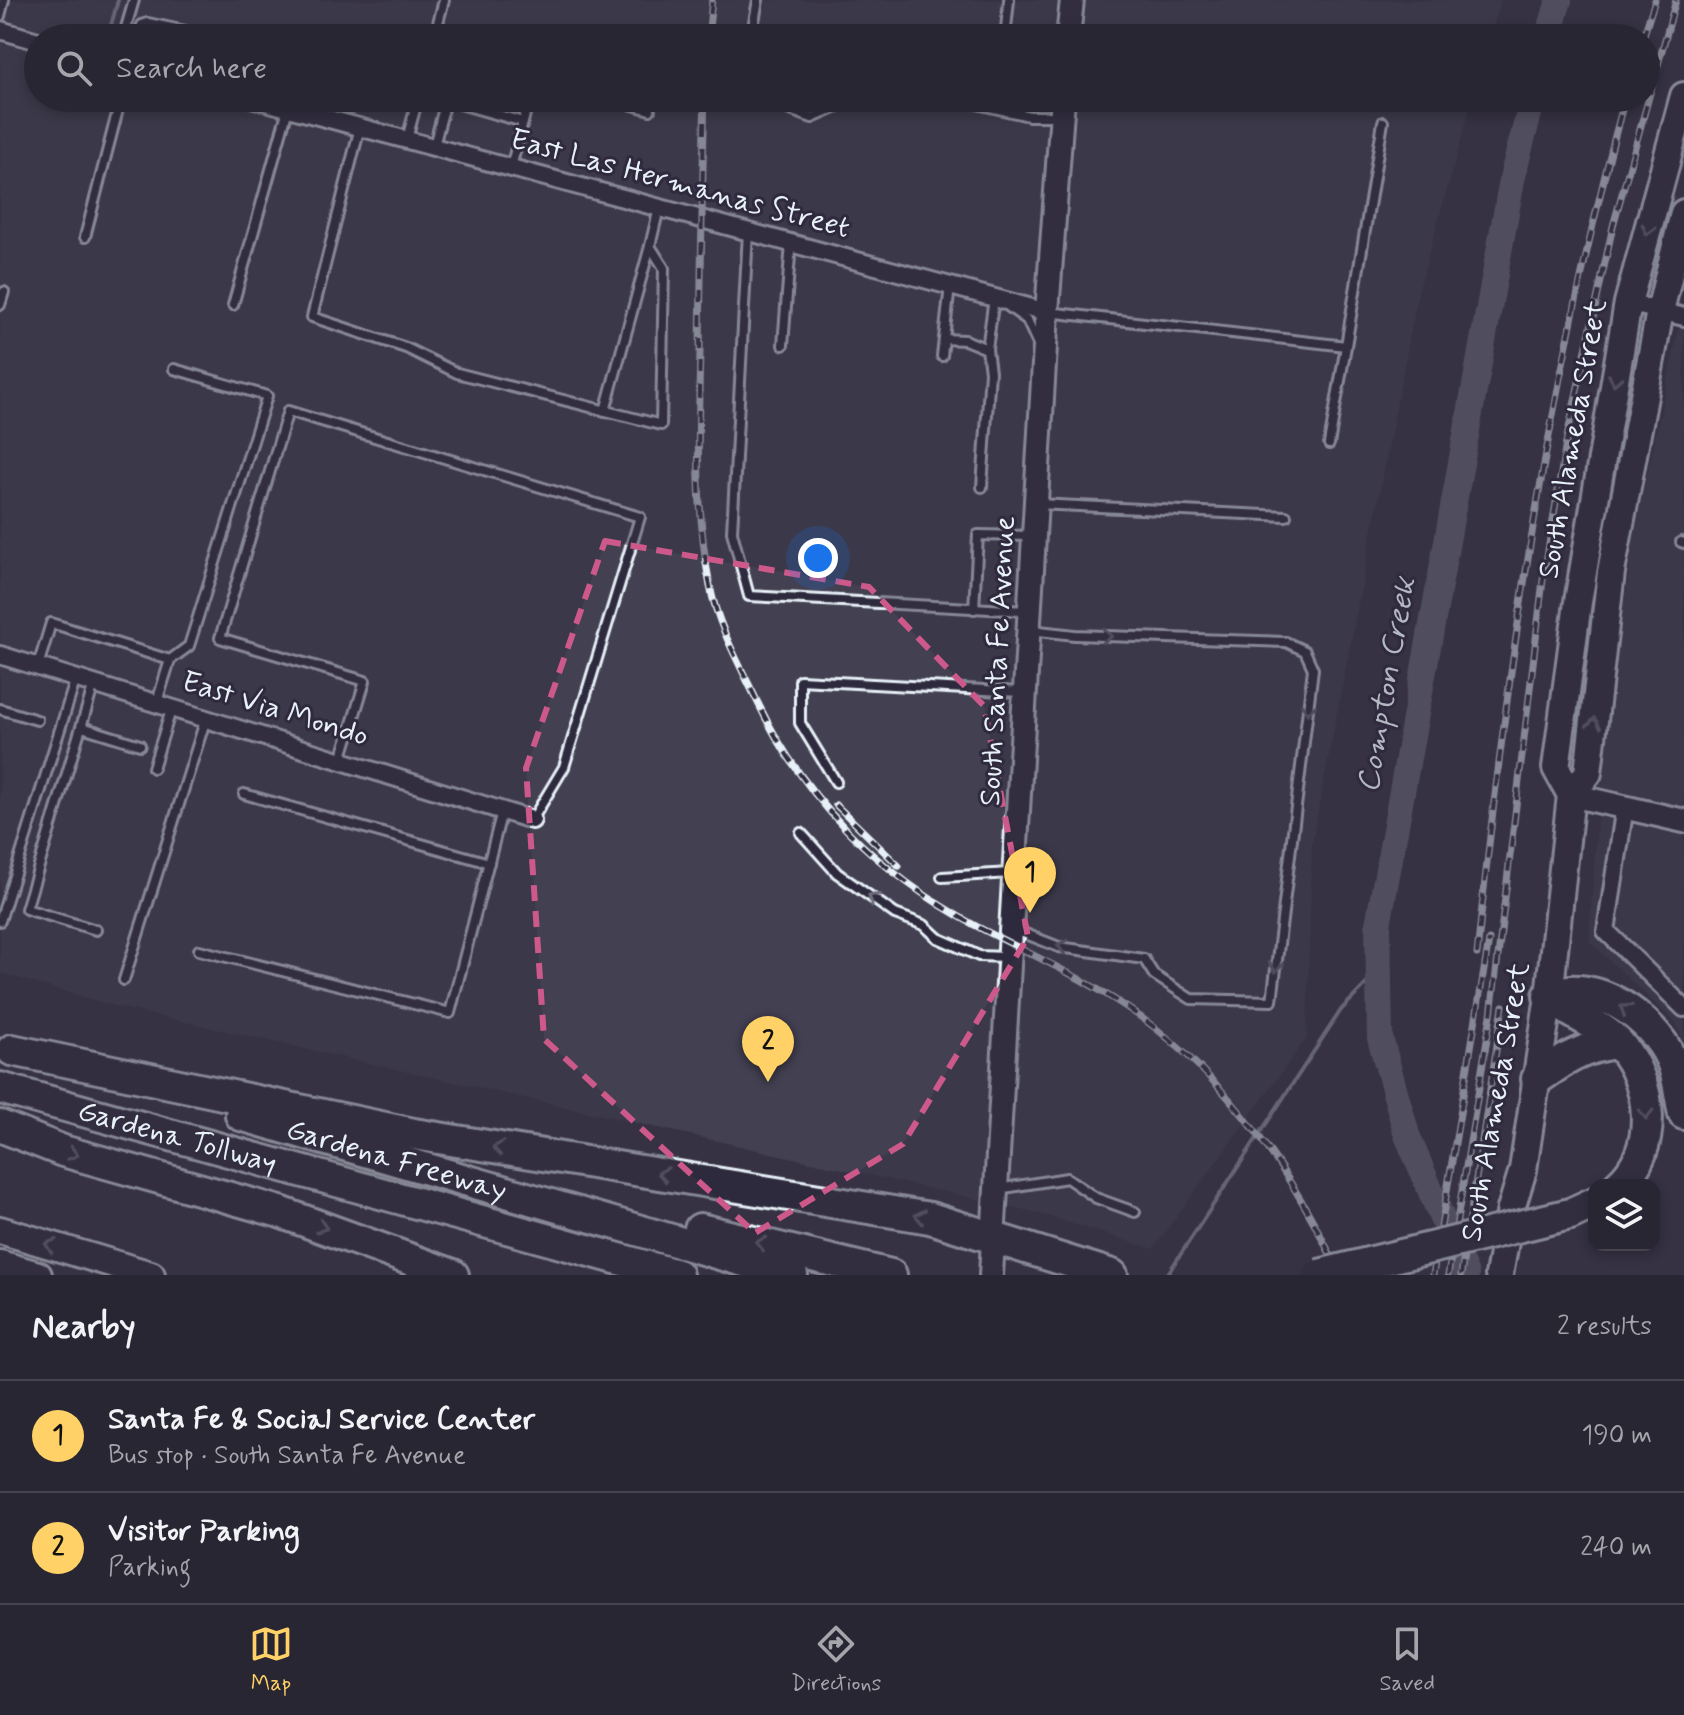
<!DOCTYPE html>
<html lang="en">
<head>
<meta charset="utf-8">
<style>
  body { margin:0; font-family:Mynerve,sans-serif; background:#302e3b; color:#f1f3f6 }
  .controls { position:absolute; right:24px; bottom:24px; display:grid; overflow:hidden; border-radius:16px; box-shadow:0 4px 12px #0003 }
  .controls button { width:72px; height:72px; display:grid; place-items:center; padding:0; border:0; border-bottom:2px solid #44434e; background:#282633; color:#f1f3f6; font:40px sans-serif }
  .you { position:absolute; left:818px; top:558px; width:28px; height:28px; margin:-20px; border:6px solid #fff; border-radius:50%; background:#1a73e8; box-shadow:0 0 0 12px #1a73e833 }
  .badge { display:grid; place-items:center; width:52px; height:52px; border-radius:50%; background:#ffd166; color:#111; font-size:26px; font-weight:700 }
  .pin { position:absolute; translate:-50% -66px; filter:drop-shadow(0 2px 4px #0008) }
  .pin::after { content:''; position:absolute; top:42px; width:28px; height:24px; background:inherit; clip-path:polygon(0 0,100% 0,50% 100%) }
  .list { margin:0; padding:0; list-style:none }
  h2 { display:flex; justify-content:space-between; align-items:center; height:104px; margin:0; padding:0 32px; font-size:34px }
  h2 small { font-size:26px; font-weight:400; color:#a5a5ac }
  .list li { display:grid; grid-template-columns:52px 1fr auto; gap:24px; align-items:center; box-sizing:border-box; height:112px; padding:0 32px; border-top:2px solid #44434e }
  .list b { display:block; font-size:30px; white-space:nowrap }
  .list p { margin:0; font-size:26px; white-space:nowrap; color:#a5a5ac }
  .list em { font-size:26px; font-style:normal; color:#a5a5ac }
  .icon { flex:none; width:44px; height:44px; fill:none; stroke:currentColor; stroke-width:2; stroke-linecap:round; stroke-linejoin:round }
  .map { position:relative; flex:none; width:1684px; height:1275px; overflow:hidden }
  .search { position:absolute; background:#282633; box-shadow:0 4px 12px #0003; left:24px; right:24px; top:24px; height:88px; display:flex; align-items:center; gap:20px; box-sizing:border-box; padding:0 28px; border-radius:44px; color:#a5a5ac; font-size:30px }
  .sheet { height:328px; background:#282633 }
  nav { display:flex; justify-content:space-around; align-items:center; box-sizing:border-box; height:112px; border-top:2px solid #44434e; background:#282633; font-size:22px; color:#a5a5ac }
  nav a { display:grid; justify-items:center; gap:4px }
  nav .on { color:#ffd166 }
  .map>svg:first-child { display:block }
  .built { fill:#433f51 }
  .lines { fill:none; stroke-linecap:round; stroke-linejoin:round }
  .stream { stroke:#a0a4af; stroke-width:4 }
  .river { stroke:#70717f; stroke-width:26 }
  .lane-casing { stroke:#e8f1f8; stroke-width:14 }
  .street-casing { stroke:#e8f1f8; stroke-width:22 }
  .secondary-casing { stroke:#e8f1f8; stroke-width:28 }
  .primary-casing { stroke:#e8f1f8; stroke-width:32 }
  .highway-casing { stroke:#e8f1f8; stroke-width:36 }
  .lane { stroke:#2f2a3d; stroke-width:8 }
  .street { stroke:#2f2a3d; stroke-width:16 }
  .secondary { stroke:#2f2a3d; stroke-width:22 }
  .primary { stroke:#2f2a3d; stroke-width:26 }
  .highway { stroke:#2f2a3d; stroke-width:30 }
  .rail-casing { stroke:#e8f1f8; stroke-width:7 }
  .rail { stroke:#2f2a3d; stroke-width:4; stroke-dasharray:12; stroke-linecap:butt }
  .highway-bridge-casing { stroke:#e8f1f8; stroke-width:36; stroke-linecap:butt }
  .highway-bridge { stroke:#2f2a3d; stroke-width:30 }
  .oneway { stroke:#70707e }
  .marked { fill:none; stroke:#cd598a; stroke-width:6; stroke-dasharray:16 10; stroke-linejoin:round }
  .labels { text-anchor:middle; dominant-baseline:central; stroke-width:6; stroke-linejoin:round; paint-order:stroke }
  .street-label { font-size:30px; fill:#e8f1f8; stroke:#2f2a3d }
  .water-label { font-size:32px; font-style:italic; fill:#b2b7c2; stroke:#2f2a3d }
</style>
</head>
<body>
<div class="map">
<svg width="1684" height="1275" viewBox="0 0 1684 1275">
  <rect width="100%" height="100%" fill="#363244"/>
  <filter id="ink" filterUnits="userSpaceOnUse"><feTurbulence type="fractalNoise" baseFrequency=".0125" numOctaves="2"/><feDisplacementMap in="SourceGraphic" scale="16" xChannelSelector="R" yChannelSelector="G"/><feConvolveMatrix kernelMatrix="1 2 1 2 8 2 1 2 1" color-interpolation-filters="sRGB"/></filter>
  <g filter="url(#ink)">
    <g class="built">
      <path d="M0,0h1501l-11,38h-1452v60h1435l-54,191 -107,554 -5,195 -154,211 -119,-37 -916,-205 -118,-34z"/>
      <path d="M1684,304v738l-8,-19 -87,-82 11,-164 34,-242z"/>
    </g>
    <g class="lines">
      <g class="stream">
        <path d="M110,29l8,-29"/>
        <path d="M1167,1275l174,-265 38,-39"/>
      </g>
      <g class="river">
        <path d="M1548,38l11,-38"/>
        <path d="M1466,1275l-59,-140 -27,-97 -2,-113 135,-751 20,-76"/>
      </g>
      <defs>
        <g id="lane">
          <path d="M0,16l4,-16"/>
          <path d="M123,38l11,-38"/>
          <path d="M138,38l4,-13 6,-2 71,15"/>
          <path d="M434,38l10,-38"/>
          <path d="M751,38l7,-38"/>
          <path d="M1005,38l4,-38"/>
          <path d="M609,98l41,12"/>
          <path d="M757,98l55,20 23,-10 6,-10"/>
          <path d="M951,98l78,18h32"/>
          <path d="M523,122l6,-24"/>
          <path d="M360,127l-48,190 94,31 51,25 204,52 3,-157 -14,-22 9,-38"/>
          <path d="M407,139l11,-41"/>
          <path d="M434,146l12,-46 77,22 -12,45"/>
          <path d="M748,232l-16,300 17,64 280,15"/>
          <path d="M85,237l36,-139"/>
          <path d="M0,305l4,-13"/>
          <path d="M233,305l58,-207"/>
          <path d="M1009,307l18,13 10,22"/>
          <path d="M1048,312l298,34 37,-224"/>
          <path d="M944,339l21,1 22,9 3,23 -8,115"/>
          <path d="M783,345l8,-102"/>
          <path d="M987,349l7,-51"/>
          <path d="M942,356l8,-70"/>
          <path d="M605,411l45,-165"/>
          <path d="M1329,444l17,-98"/>
          <path d="M1037,504l249,12"/>
          <path d="M1681,542l3,1"/>
          <path d="M974,609l4,-74 53,1"/>
          <path d="M170,660l19,-14 78,-250 -93,-27"/>
          <path d="M38,666l13,-43 119,37 -13,42"/>
          <path d="M94,684l-68,225 70,21"/>
          <path d="M0,709l37,11"/>
          <path d="M82,727l58,18"/>
          <path d="M341,760l24,-79 -145,-43 68,-227 352,106 -76,250 -32,53"/>
          <path d="M153,768l19,-61"/>
          <path d="M836,782l-36,-59v-43l221,12"/>
          <path d="M244,794l245,69"/>
          <path d="M801,833l36,40 58,41 29,11 14,13 41,18 27,1"/>
          <path d="M942,877l69,-4"/>
          <path d="M0,921l76,-243"/>
          <path d="M1013,929l46,18 85,12 10,16 37,24 81,2 41,-332 -8,-18 -19,-9 -211,-7 -45,-5"/>
          <path d="M199,950l251,63 52,-202"/>
          <path d="M124,980l82,-262"/>
          <path d="M998,1189l69,-11 29,20 39,14"/>
        </g>
        <g id="street">
          <path d="M0,30l38,11"/>
          <path d="M251,98l796,214"/>
          <path d="M1628,303l56,14"/>
          <path d="M0,655l532,165"/>
          <path d="M1625,806l-19,125 78,77"/>
        </g>
        <g id="secondary">
          <path d="M1068,38l4,-38"/>
          <path d="M1571,795l113,26"/>
          <path d="M991,1275l56,-963 16,-214"/>
        </g>
        <g id="primary">
          <path d="M1571,795l-15,-27 22,-166 50,-299 56,-207"/>
          <path d="M0,1230l151,45"/>
          <path d="M0,1264l38,11"/>
          <path d="M1499,1275l12,-66 12,-39 26,-174 22,-201 17,-22 23,-201 49,-261 24,-98"/>
        </g>
        <g id="highway">
          <path d="M12,1050l402,84 516,84 182,57"/>
          <path d="M1537,1079c27,-19 47,-33 81,-36"/>
          <path id="s1" d="M0,1088l677,187"/>
          <path id="s2" d="M241,1115l551,160"/>
          <path d="M0,1126l63,25 217,61 173,63"/>
          <path d="M1619,1185c40,-36 34,-102 1,-140 -20,-22 -50,-30 -71,-49 45,-20 104,22 122,63 8,17 9,37 13,55"/>
          <path d="M1570,1214l24,-11"/>
          <path d="M700,1229l191,46"/>
        </g>
      </defs>
      <use href="#lane" class="lane-casing"/>
      <use href="#street" class="street-casing"/>
      <use href="#secondary" class="secondary-casing"/>
      <use href="#primary" class="primary-casing"/>
      <use href="#highway" class="highway-casing"/>
      <use href="#lane" class="lane"/>
      <use href="#street" class="street"/>
      <use href="#secondary" class="secondary"/>
      <use href="#primary" class="primary"/>
      <use href="#highway" class="highway"/>
      <defs>
        <g id="rail">
          <path d="M708,38l4,-38"/>
          <path d="M1643,38l12,-38"/>
          <path d="M705,98c-3,85 -4,170 -5,255 -2,78 -5,157 10,233 8,41 29,77 47,115 48,100 121,172 219,225 56,29 115,55 166,92 88,64 153,159 198,257"/>
          <path d="M836,805l63,61"/>
          <path d="M1477,954c30,-289 72,-575 148,-856"/>
          <path d="M1433,1275l56,-335"/>
          <path d="M1448,1275l43,-260 52,-435 24,-143 46,-211 63,-226"/>
          <path d="M1461,1275l42,-269"/>
        </g>
      </defs>
      <use href="#rail" class="rail-casing"/>
      <use href="#rail" class="rail"/>
      <defs>
        <path id="highway-bridge" d="M1319,1275l251,-61"/>
      </defs>
      <use href="#highway-bridge" class="highway-bridge-casing"/>
      <use href="#highway-bridge" class="highway-bridge"/>
    </g>
    <defs><path id="oneway-chevron" d="M-2-3.5L2.5 0L-2 3.5" fill="none" stroke-width="1.6" stroke-linecap="round" stroke-linejoin="round" transform="scale(2)"/></defs>
    <g class="oneway">
      <use href="#oneway-chevron" transform="translate(1648 230) rotate(105)"/>
      <use href="#oneway-chevron" transform="translate(1615 380) rotate(100)"/>
      <use href="#oneway-chevron" transform="translate(1107 636) rotate(2)"/>
      <use href="#oneway-chevron" transform="translate(1308 709) rotate(97)"/>
      <use href="#oneway-chevron" transform="translate(1594 723) rotate(-83)"/>
      <use href="#oneway-chevron" transform="translate(873 898) rotate(-144)"/>
      <use href="#oneway-chevron" transform="translate(1062 946) rotate(-167)"/>
      <use href="#oneway-chevron" transform="translate(1276 967) rotate(96)"/>
      <use href="#oneway-chevron" transform="translate(1625 1009) rotate(-146)"/>
      <use href="#oneway-chevron" transform="translate(1646 1114) rotate(89)"/>
      <use href="#oneway-chevron" transform="translate(498 1148) rotate(-171)"/>
      <use href="#oneway-chevron" transform="translate(73 1154) rotate(16)"/>
      <use href="#oneway-chevron" transform="translate(663 1174) rotate(-171)"/>
      <use href="#oneway-chevron" transform="translate(920 1216) rotate(-168)"/>
      <use href="#oneway-chevron" transform="translate(322 1227) rotate(20)"/>
      <use href="#oneway-chevron" transform="translate(761 1243) rotate(-167)"/>
      <use href="#oneway-chevron" transform="translate(50 1245) rotate(-163)"/>
    </g>
  </g>
  <path d="M0 0H1684V1275H0ZM605,541l264,46 115,119 44,231 -125,207 -148,89 -211,-194 -18,-271z" fill="#363244" fill-opacity=".55" fill-rule="evenodd"/>
  <path class="marked" d="M605,541l264,46 115,119 44,231 -125,207 -148,89 -211,-194 -18,-271z"/>
  <g class="labels">
    <g class="street-label">
      <text transform="translate(680 184) rotate(15)">East Las Hermanas Street</text>
      <text transform="translate(1573 439) rotate(-80)">South Alameda Street</text>
      <text transform="translate(998 661) rotate(-87)">South Santa Fe Avenue</text>
      <text transform="translate(275 709) rotate(17)">East Via Mondo</text>
      <text transform="translate(1496 1102) rotate(-80)">South Alameda Street</text>
      <text stroke="none"><textPath href="#s1" startOffset="184">Gardena Tollway</textPath></text>
      <text stroke="none"><textPath href="#s2" startOffset="162">Gardena Freeway</textPath></text>
    </g>
    <g class="water-label">
      <text transform="translate(1387 685) rotate(-80)">Compton Creek</text>
    </g>
  </g>
</svg>
<div class="controls">
<button><svg class="icon" aria-label="layers" viewBox="0 0 24 24"><path d="M12 4l9 5-9 5-9-5zM3 14l9 5 9-5"/></svg></button>
</div>
<div class="you"></div>
<div class="pin badge" style="left:1030px;top:913px">1</div>
<div class="pin badge" style="left:768px;top:1082px">2</div>
<div class="search"><svg class="icon" aria-label="search" viewBox="0 0 24 24"><circle cx="10" cy="10" r="6"/><path d="M15 15l6 6"/></svg>Search here</div>
</div>
<section class="sheet">
<h2>Nearby<small>2 results</small></h2>
<ul class="list">
<li><span class="badge">1</span><div><b>Santa Fe &amp; Social Service Center</b><p>Bus stop · South Santa Fe Avenue</p></div><em>190 m</em></li>
<li><span class="badge">2</span><div><b>Visitor Parking</b><p>Parking</p></div><em>240 m</em></li>
</ul>
</section>
<nav>
<a class="on"><svg class="icon" aria-label="map" viewBox="0 0 24 24"><path d="M3 6l6-2 6 2 6-2v14l-6 2-6-2-6 2zM9 4v14M15 6v14"/></svg>Map</a>
<a><svg class="icon" aria-label="directions" viewBox="0 0 24 24"><path d="M12 3l9 9-9 9-9-9zM9 14v-3h6M13 9l2 2-2 2"/></svg>Directions</a>
<a><svg class="icon" aria-label="saved" viewBox="0 0 24 24"><path d="M7 4h10v16l-5-4-5 4z"/></svg>Saved</a>
</nav>
</body>
</html>
